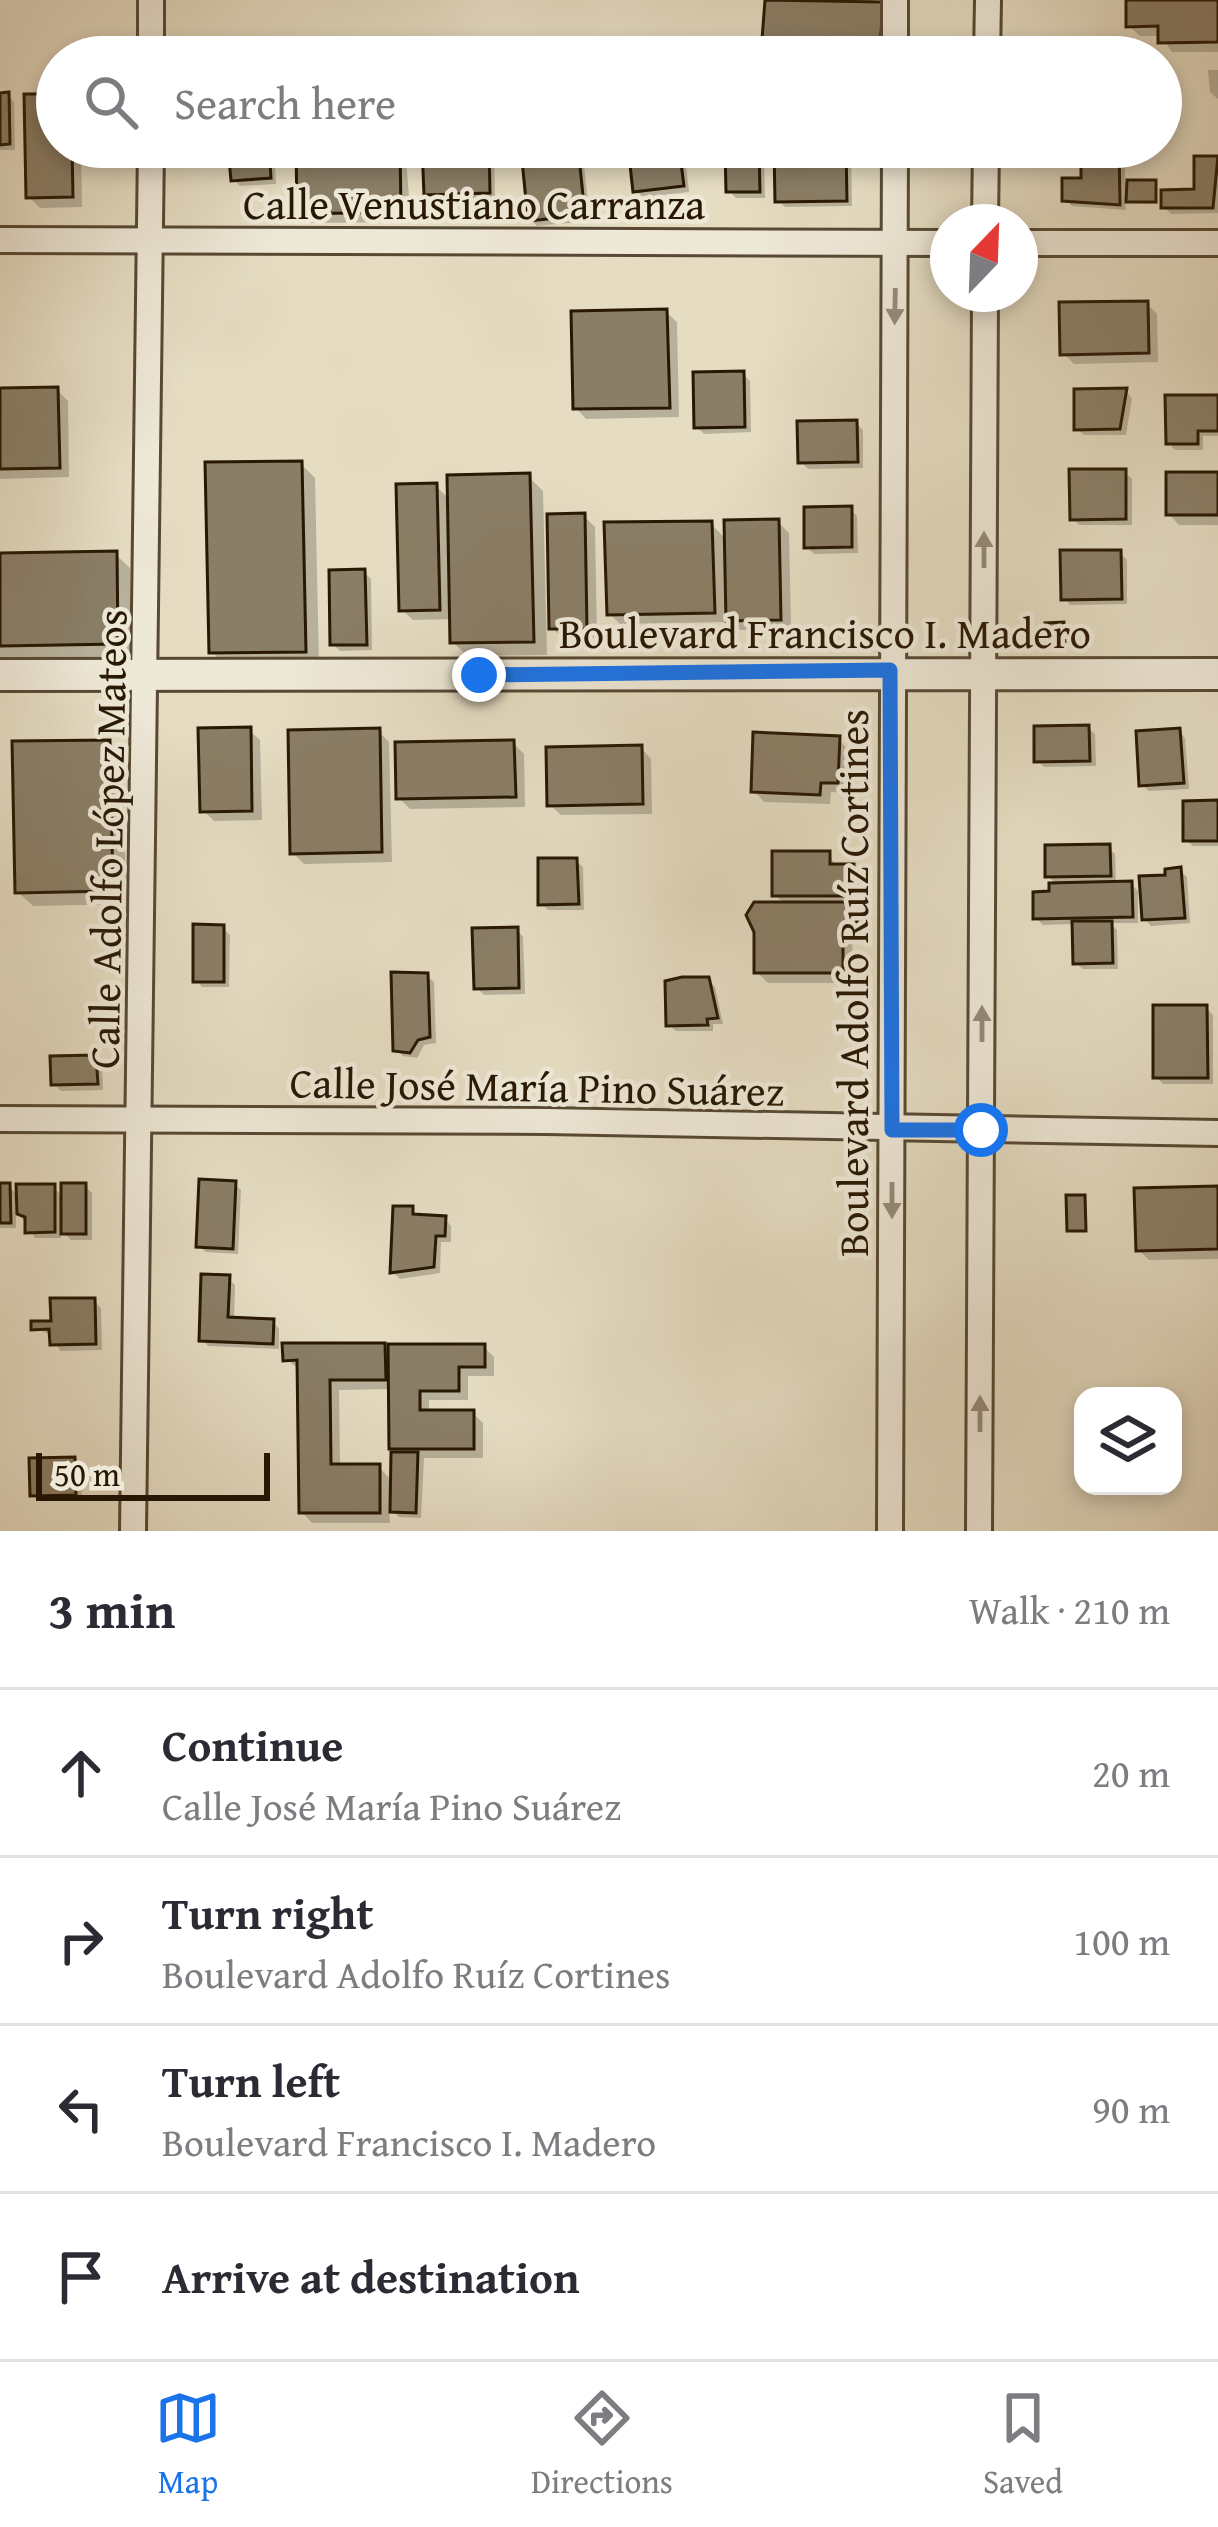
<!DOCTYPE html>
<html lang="en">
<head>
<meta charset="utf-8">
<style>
  body { margin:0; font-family:"Gentium Book Plus",serif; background:#f2f2f3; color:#2b2b33 }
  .controls { position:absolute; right:36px; bottom:36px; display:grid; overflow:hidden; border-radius:24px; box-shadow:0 6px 18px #0003 }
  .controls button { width:108px; height:108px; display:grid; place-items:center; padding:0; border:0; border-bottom:3px solid #e1e1e2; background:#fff; color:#2b2b33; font:60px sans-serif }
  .compass { position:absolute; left:930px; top:204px; width:108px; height:108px; border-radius:50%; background:#fff; box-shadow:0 6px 18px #0003; rotate:23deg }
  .scale { position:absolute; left:36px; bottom:30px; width:234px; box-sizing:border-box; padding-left:12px; border:6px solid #281803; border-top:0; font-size:33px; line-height:42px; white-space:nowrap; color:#281803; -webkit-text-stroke:9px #eee8d7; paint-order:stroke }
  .stop { position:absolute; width:36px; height:36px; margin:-27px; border:9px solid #1a73e8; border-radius:50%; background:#fff }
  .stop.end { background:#1a73e8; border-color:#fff; box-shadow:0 3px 12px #0008 }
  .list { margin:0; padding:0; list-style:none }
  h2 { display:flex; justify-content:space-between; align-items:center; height:156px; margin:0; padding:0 48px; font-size:51px }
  h2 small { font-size:39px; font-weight:400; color:#7c7c81 }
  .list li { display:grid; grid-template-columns:78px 1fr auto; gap:36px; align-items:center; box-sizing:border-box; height:168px; padding:0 48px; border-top:3px solid #e1e1e2 }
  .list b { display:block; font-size:45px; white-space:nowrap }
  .list p { margin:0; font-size:39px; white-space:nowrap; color:#7c7c81 }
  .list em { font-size:39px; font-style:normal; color:#7c7c81 }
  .icon { flex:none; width:66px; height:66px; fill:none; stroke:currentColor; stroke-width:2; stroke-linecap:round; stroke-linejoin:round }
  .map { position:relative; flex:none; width:1218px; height:1531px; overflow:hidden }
  .search { position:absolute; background:#fff; box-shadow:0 6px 18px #0003; left:36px; right:36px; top:36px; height:132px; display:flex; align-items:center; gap:30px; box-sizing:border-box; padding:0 42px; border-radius:66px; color:#7c7c81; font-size:45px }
  .sheet { height:828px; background:#fff }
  nav { display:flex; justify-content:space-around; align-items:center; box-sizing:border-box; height:168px; border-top:3px solid #e1e1e2; background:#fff; font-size:33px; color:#7c7c81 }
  nav a { display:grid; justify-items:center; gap:6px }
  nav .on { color:#1a73e8 }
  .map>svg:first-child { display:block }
  .shadow { fill:#0003; fill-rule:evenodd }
  .building { fill:#8a7e66; stroke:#281803; stroke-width:3 }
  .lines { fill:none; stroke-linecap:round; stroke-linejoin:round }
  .minor-casing { stroke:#574933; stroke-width:30 }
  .tertiary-casing { stroke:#574933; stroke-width:36 }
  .minor { stroke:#eee8d7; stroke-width:24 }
  .tertiary { stroke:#eee8d7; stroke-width:30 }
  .oneway { fill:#958a78 }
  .route { stroke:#1a73e8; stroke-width:15 }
  .labels { text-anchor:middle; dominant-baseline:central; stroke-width:9; stroke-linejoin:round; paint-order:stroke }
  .street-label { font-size:42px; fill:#281803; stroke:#eee8d7 }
</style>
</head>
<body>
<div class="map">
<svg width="1218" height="1531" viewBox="0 0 1218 1531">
  <rect width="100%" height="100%" fill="#e5dcc2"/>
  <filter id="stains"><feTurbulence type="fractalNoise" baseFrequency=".00167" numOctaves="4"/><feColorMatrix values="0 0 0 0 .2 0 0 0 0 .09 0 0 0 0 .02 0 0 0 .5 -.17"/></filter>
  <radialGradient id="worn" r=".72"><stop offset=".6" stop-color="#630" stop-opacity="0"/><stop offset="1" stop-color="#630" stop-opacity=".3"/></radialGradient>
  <g class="shadow">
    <path d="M768,0h106l19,15 -3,42 -114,-9 -11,-10z"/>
    <path d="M1129,0h89v52h-46l-11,-16h-21l-11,-10z"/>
    <path d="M1208,70h10v29l-8,-7z"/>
    <path d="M8,95l6,7 1,48h-15v-54z"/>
    <path d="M57,97v50h24l1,60 -42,1 -11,-11z"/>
    <path d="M231,147h43l2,37 -36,2 -7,-7z"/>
    <path d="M299,147h106l6,75 -100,1 -11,-10z"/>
    <path d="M425,147h69l1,52 -62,1 -6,-7z"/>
    <path d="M631,147h53l5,45 -46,5 -7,-6z"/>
    <path d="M728,147l36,4 1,47h-29l-7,-7z"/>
    <path d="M845,147l6,6 1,53 -67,1 -7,-7z"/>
    <path d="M1091,147h38l-11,4 7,7v25h30l3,21 -26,-1 -7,-6 1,13 -54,-4 -7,-7 19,-18 11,-29z"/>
    <path d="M576,148l7,7 7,66 -53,5 -6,-6z"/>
    <path d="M1197,159h21v54l-47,1 -7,-7 33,-15z"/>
    <path d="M1147,304l10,10 1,48 -84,2 -11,-11z"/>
    <path d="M666,312l11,10 2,95 -93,2 -10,-11z"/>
    <path d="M743,374l7,7 1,51 -47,2 -7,-7z"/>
    <path d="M57,390l11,11 1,76 -69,2v-88z"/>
    <path d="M1126,391l6,7 -6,37h-42l-7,-6z"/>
    <path d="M1218,398v38h-15v14h-28l-6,-7z"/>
    <path d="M856,423l7,7v38l-55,1 -7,-7z"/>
    <path d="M301,464l14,14 4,187 -93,1 -14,-14z"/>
    <path d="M1125,472l7,7v46h-53l-6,-7z"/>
    <path d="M1218,475v50h-39l-10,-11z"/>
    <path d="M529,477l14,14 4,164 -80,1 -14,-14v-23l-40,1 -11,-10 34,-124 14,14z"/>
    <path d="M850,509l7,7 1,37 -44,1 -7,-7z"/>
    <path d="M584,516l11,11 2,111h-34l-11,-10z"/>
    <path d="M778,522l11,11 2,96 -51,1 -16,-16v8l-104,2 -10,-10 101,-90 16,16z"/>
    <path d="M1120,553l7,7v44l-57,1 -6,-7z"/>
    <path d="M115,554l15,14 1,89 -131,3v-104z"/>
    <path d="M364,572l7,7 1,71 -32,1 -7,-7z"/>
    <path d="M1088,728l7,6 1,32 -52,1 -7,-7z"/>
    <path d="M249,730l11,10 2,80 -48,1 -11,-11z"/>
    <path d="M378,731l11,11 3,120 -88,2 -11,-11z"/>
    <path d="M1179,731l6,7 4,51 -40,2 -7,-6z"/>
    <path d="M838,739l11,11 -2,43 -16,-1 -1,12 -66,-2 -10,-11z"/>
    <path d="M109,743l14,14 3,147 -93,2 -15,-14z"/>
    <path d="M513,743l11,11 1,53 -115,2 -11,-11z"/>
    <path d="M641,748l10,11 1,55 -91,1 -11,-10z"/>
    <path d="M1218,803v43h-25l-7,-6z"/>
    <path d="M1109,848l6,6 1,30h15l7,7v32h-28l7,7 1,39h-35l-7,-6 -1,-39 -32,1 -7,-7 22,-32 -10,-10z"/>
    <path d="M829,854l7,13h17l7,6v28h-8l14,14v20h-14l1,48h-85l-11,-11 28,-67 -10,-10z"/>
    <path d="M576,861l7,6 1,43h-36l-7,-7z"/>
    <path d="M1180,871l7,6 3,46 -39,3 -6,-7 23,-41z"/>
    <path d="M223,928l7,7 -1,52h-27l-6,-7z"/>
    <path d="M517,930l6,7 2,57 -41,1 -7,-7z"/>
    <path d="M427,976l7,6 2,61 -12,2 -7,13 -14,-2 -7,-7z"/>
    <path d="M708,980l7,7 8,37h-10v7h-37l-7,-6z"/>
    <path d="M1206,1008l7,7v69h-50l-7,-7z"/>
    <path d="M95,1058l7,6 1,26 -42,1 -7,-7z"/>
    <path d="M234,1184l7,6 -3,64 -32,-2 -7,-6z"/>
    <path d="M0,1186h9l10,11 34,-10 11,11 21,-12 7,7v47h-21l-10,-10v8h-26l-19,-29v19h-16z"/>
    <path d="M1218,1189v70l-69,1 -10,-10z"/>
    <path d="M412,1209l7,7 26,3 6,7v16h-10l-1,31 -40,6 -7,-7z"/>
    <path d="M228,1278l7,7 -1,35 39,2 6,7v20l-71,-3 -6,-7z"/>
    <path d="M94,1301l7,7 1,42 -42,1 -8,-16 -18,-7z"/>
    <path d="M384,1346l7,8 93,-7 10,10v19h-26v24h-39v13h44l10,10v35h-59l-3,60 -22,-1 -10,-10 1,16h-78l-10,-11 -2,-142 -14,-11zM392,1389v59l7,7 -6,27 -14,-15h-39l-1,-77z"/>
    <path d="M74,1460l6,7 2,33 -42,1 -7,-6z"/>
  </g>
  <g class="building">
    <path d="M765,0l118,2 -3,46 -118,-9z"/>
    <path d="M1126,0h92v42l-60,1v-17l-32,1z"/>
    <path d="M223,44l97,8v5h-98z"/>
    <path d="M9,92l1,52 -10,1v-52z"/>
    <path d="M24,94h33v53h15l1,50 -47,1z"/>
    <path d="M228,147h41l2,31 -40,3z"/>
    <path d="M296,147h104l1,65 -104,2z"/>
    <path d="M422,147h67l1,46 -66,2z"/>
    <path d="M578,147l7,68 -57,6 -7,-71z"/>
    <path d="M628,147h51l5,39 -51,6z"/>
    <path d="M725,147h34l1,45h-34z"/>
    <path d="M774,147h72l1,54 -72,1z"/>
    <path d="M1119,148l1,57 -58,-4v-23h19v-29z"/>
    <path d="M1194,156h24l-5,52h-52v-18l33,-1z"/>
    <path d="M1127,180h29v22h-30z"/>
    <path d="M1148,301l1,52 -89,2 -1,-53z"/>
    <path d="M667,309l3,99 -97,1 -2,-98z"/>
    <path d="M744,371l1,56 -51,1 -1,-56z"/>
    <path d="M58,387l2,81 -60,1v-81z"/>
    <path d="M1127,388l-7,41 -46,1v-41z"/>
    <path d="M1165,395h53v36h-20v13h-32z"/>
    <path d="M857,420l1,42 -60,1 -1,-42z"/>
    <path d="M302,461l4,191 -97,1 -4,-191z"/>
    <path d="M1069,469h57v50l-56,1z"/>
    <rect x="1166" y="472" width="52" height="43"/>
    <path d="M530,473l4,169 -84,1 -3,-168z"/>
    <path d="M437,483l3,127 -41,1 -3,-127z"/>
    <path d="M852,506v41l-48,1v-41z"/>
    <path d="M585,513l2,116h-38l-2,-115z"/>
    <path d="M779,519l2,101 -55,1 -2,-101z"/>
    <path d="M712,521l3,92 -108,2 -3,-93z"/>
    <path d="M1060,550h61l1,49 -61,1z"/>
    <path d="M117,551l1,93 -118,2v-93z"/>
    <path d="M365,569l2,76h-37l-1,-75z"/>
    <path d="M1064,622l1,22 -19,1 -1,-22z"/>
    <path d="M1089,725l1,36 -56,1v-36z"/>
    <path d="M251,727l1,84 -52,1 -2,-84z"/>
    <path d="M380,728l2,124 -92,2 -2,-124z"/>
    <path d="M1180,728l4,55 -45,3 -3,-55z"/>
    <path d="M753,732l87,4 -2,47h-17l-1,12 -69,-3z"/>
    <path d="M110,740l3,151 -98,2 -3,-152z"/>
    <path d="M514,740l2,57 -120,2 -1,-57z"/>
    <path d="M642,745l1,59 -96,2 -1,-59z"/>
    <path d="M1218,800v41h-35v-40z"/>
    <path d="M1110,844l1,32 -66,1v-32z"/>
    <path d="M772,851h58v13h24v32h-82z"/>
    <path d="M538,858h39l2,46 -41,1z"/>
    <path d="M1181,867l4,51 -43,2 -3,-44 26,-1v-6z"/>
    <path d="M1132,881l1,36 -100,2v-27l16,-1v-8z"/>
    <path d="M754,902h103v23l-14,1v47h-89v-41l-8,-17z"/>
    <path d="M1072,921h40l1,42 -40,1z"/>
    <path d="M193,924l31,1v57h-31z"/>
    <path d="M518,927l1,61 -45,1 -2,-61z"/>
    <path d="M391,972l37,1 2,64 -12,3 -8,13 -17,-2z"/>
    <path d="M682,977h27l9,41 -11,1 1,6 -42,1 -1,-45z"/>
    <path d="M1153,1005h54l1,73h-55z"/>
    <path d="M96,1055l2,29 -47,1 -1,-29z"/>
    <path d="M199,1179l37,2 -3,68 -37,-2z"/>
    <path d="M0,1183h10l1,40h-11z"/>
    <rect x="61" y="1183" width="25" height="51"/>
    <path d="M16,1184h39v48l-30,1v-16l-8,-3z"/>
    <path d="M1218,1186v63l-82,2 -2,-63z"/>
    <path d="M1066,1195h19l1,36h-19z"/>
    <path d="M393,1206h20v8l33,2 -1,20h-9l-2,31 -44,6z"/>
    <path d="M201,1274l29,1 -2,42 46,2 -1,25 -74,-3z"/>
    <path d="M50,1298h45l1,46 -46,1 -1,-16 -18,1v-9h20z"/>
    <path d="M282,1343h103l1,37h-56l1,84h49v49h-81l-2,-153 -14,1z"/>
    <path d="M388,1344h97v23h-26v24h-39v19h54v39h-85z"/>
    <path d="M391,1452h27l-2,61 -26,-1z"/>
    <path d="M75,1457l1,38 -46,1 -1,-38z"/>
  </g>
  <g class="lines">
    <defs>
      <g id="minor">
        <path d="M895,0v57"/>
        <path d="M151,57v-57"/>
        <path d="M987,57l1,-57"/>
        <path d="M985,222l1,-75"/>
        <path d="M0,240l948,3"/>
        <path d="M1020,243h198"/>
        <path d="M0,1119l546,2 672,12"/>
        <path d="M133,1531l18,-1384"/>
        <path d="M890,1531l5,-1384"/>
        <path d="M979,1531l6,-1237"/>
      </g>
      <path id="tertiary" d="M0,675l1218,-1"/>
    </defs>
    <use href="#minor" class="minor-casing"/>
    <use href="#tertiary" class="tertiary-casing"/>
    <use href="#minor" class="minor"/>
    <use href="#tertiary" class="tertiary"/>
  </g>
  <defs><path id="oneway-solid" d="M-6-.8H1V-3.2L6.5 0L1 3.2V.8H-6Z" transform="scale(3)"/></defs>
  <g class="oneway">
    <use href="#oneway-solid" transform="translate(895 306) rotate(91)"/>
    <use href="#oneway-solid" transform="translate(984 550) rotate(-90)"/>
    <use href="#oneway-solid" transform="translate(982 1024) rotate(-90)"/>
    <use href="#oneway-solid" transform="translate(892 1200) rotate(90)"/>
    <use href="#oneway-solid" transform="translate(980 1414) rotate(-90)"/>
  </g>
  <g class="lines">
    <path class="route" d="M479,675l411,-5 2,460h89"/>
  </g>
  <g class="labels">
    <g class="street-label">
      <text x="474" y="203">Calle Venustiano Carranza</text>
      <text x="825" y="632">Boulevard Francisco I. Madero</text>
      <text transform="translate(107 839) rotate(-89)">Calle Adolfo López Mateos</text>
      <text transform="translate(852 983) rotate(-90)">Boulevard Adolfo Ruíz Cortines</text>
      <text transform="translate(537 1086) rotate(1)">Calle José María Pino Suárez</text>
    </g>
  </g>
  <rect width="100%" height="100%" filter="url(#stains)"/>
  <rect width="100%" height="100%" fill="url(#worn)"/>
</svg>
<div class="controls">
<button><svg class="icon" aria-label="layers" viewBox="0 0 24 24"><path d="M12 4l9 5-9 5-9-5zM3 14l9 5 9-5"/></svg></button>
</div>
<svg class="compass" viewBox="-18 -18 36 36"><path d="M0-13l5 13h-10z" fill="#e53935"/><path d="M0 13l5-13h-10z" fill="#7c7c81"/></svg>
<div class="scale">50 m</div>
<div class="stop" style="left:981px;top:1130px"></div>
<div class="stop end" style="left:479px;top:675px"></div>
<div class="search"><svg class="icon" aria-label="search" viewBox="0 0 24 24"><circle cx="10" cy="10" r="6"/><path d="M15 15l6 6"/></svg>Search here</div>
</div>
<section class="sheet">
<h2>3 min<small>Walk · 210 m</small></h2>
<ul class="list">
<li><svg class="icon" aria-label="ahead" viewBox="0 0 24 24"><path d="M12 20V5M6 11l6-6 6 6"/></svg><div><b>Continue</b><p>Calle José María Pino Suárez</p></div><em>20 m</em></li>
<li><svg class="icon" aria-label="right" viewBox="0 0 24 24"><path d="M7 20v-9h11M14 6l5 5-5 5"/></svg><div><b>Turn right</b><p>Boulevard Adolfo Ruíz Cortines</p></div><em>100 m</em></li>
<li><svg class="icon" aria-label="left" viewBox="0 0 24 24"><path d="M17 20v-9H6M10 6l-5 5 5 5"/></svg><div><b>Turn left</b><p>Boulevard Francisco I. Madero</p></div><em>90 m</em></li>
<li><svg class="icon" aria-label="arrive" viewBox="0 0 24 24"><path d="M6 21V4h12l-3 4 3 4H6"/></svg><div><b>Arrive at destination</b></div></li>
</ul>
</section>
<nav>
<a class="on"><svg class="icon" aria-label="map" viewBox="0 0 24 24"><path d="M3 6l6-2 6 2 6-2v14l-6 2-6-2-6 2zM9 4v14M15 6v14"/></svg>Map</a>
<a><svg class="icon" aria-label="directions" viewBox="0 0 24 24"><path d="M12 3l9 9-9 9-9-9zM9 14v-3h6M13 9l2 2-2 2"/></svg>Directions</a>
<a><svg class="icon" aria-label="saved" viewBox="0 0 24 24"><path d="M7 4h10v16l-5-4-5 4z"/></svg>Saved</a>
</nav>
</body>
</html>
